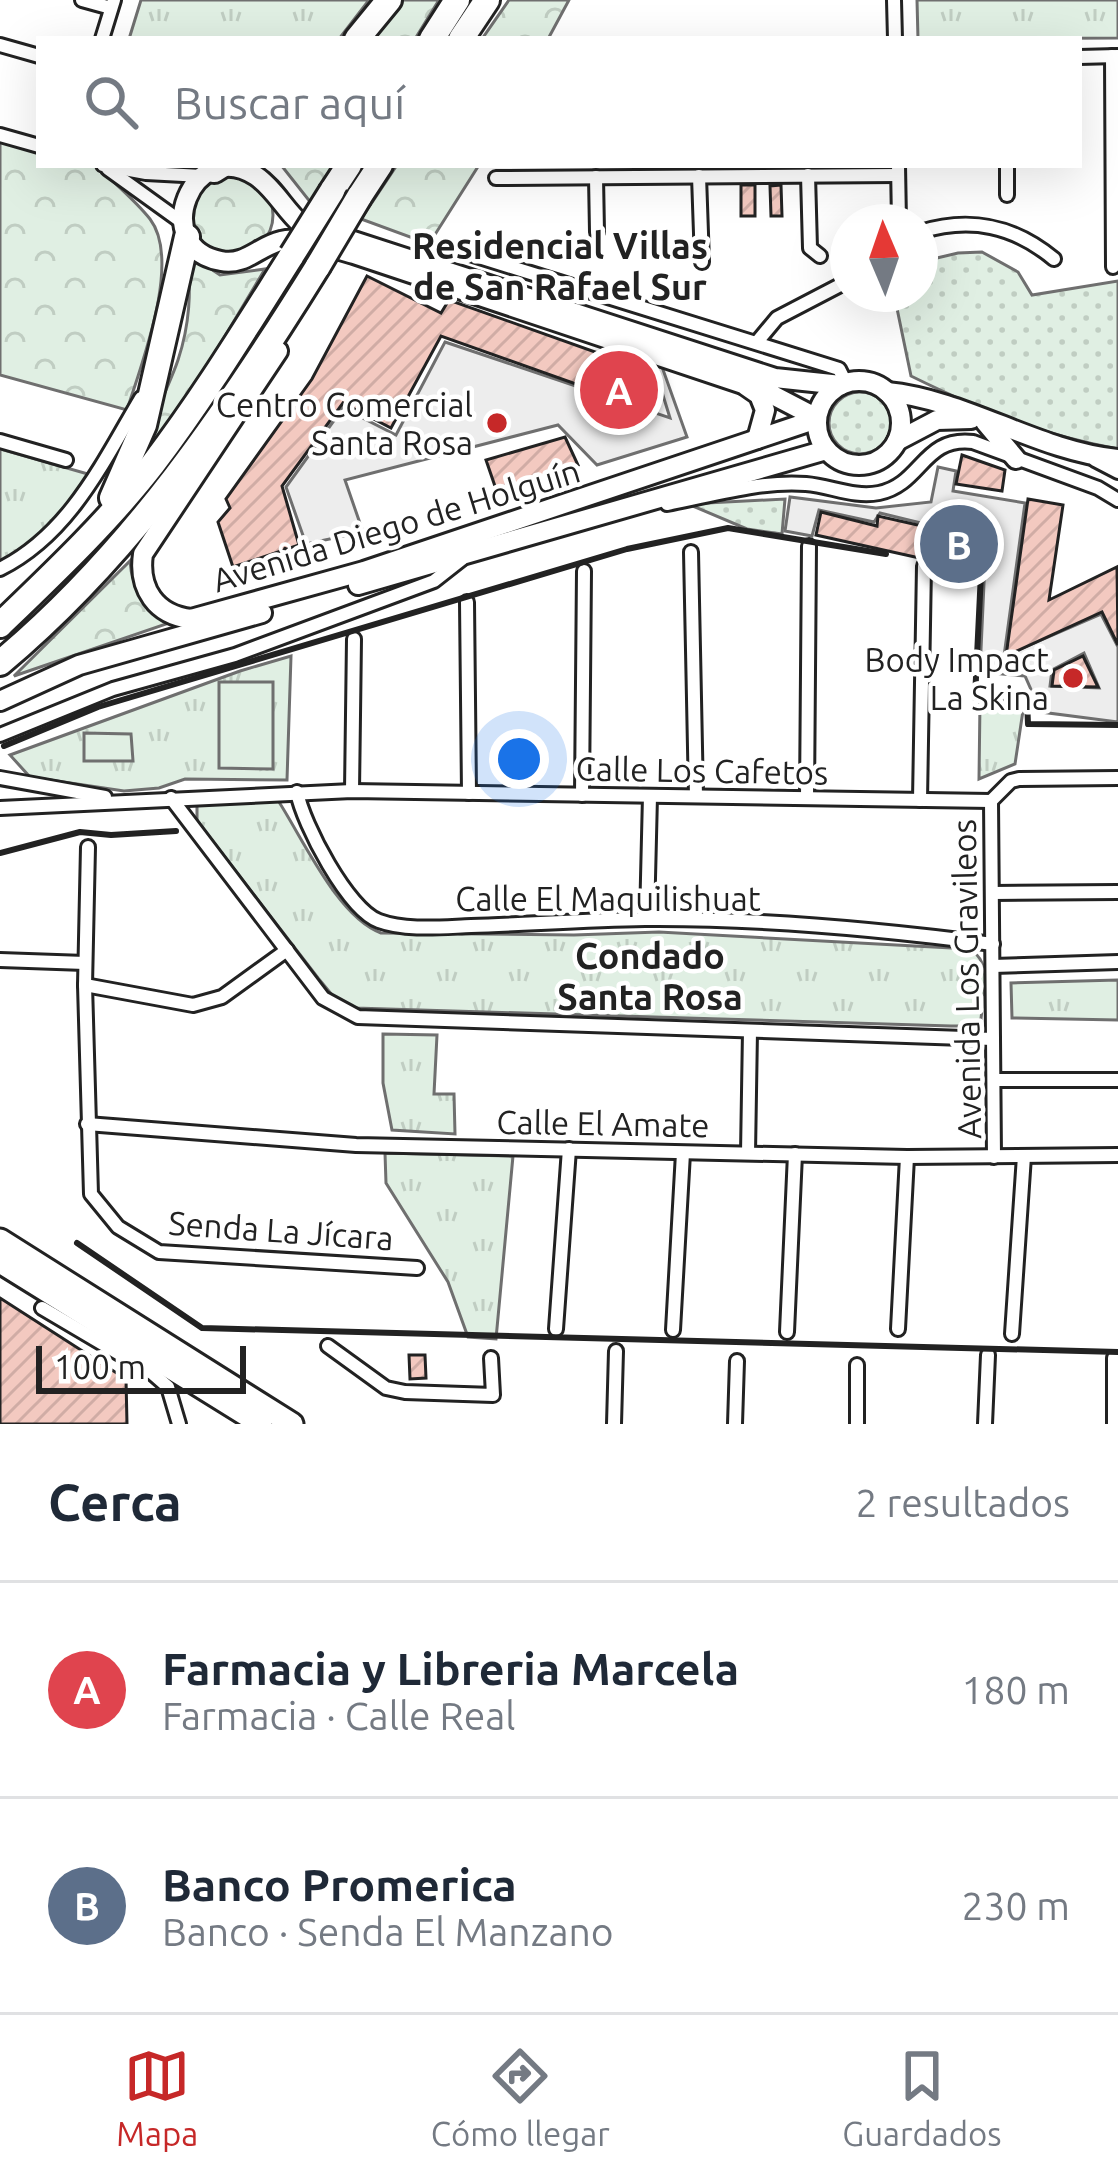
<!DOCTYPE html>
<html lang="es">
<head>
<meta charset="utf-8">
<style>
  body { margin:0; font-family:Ubuntu,sans-serif; background:#f2f2f3; color:#1f2937 }
  .compass { position:absolute; left:830px; top:204px; width:108px; height:108px; border-radius:50%; background:#fff; box-shadow:0 12px 48px #0002; rotate:358deg }
  .scale { position:absolute; left:36px; bottom:30px; width:210px; box-sizing:border-box; padding-left:12px; border:6px solid #222; border-top:0; font-size:33px; line-height:42px; white-space:nowrap; color:#222; -webkit-text-stroke:9px #fff; paint-order:stroke }
  .you { position:absolute; left:519px; top:759px; width:42px; height:42px; margin:-30px; border:9px solid #fff; border-radius:50%; background:#1a73e8; box-shadow:0 0 0 18px #1a73e833 }
  .badge { display:grid; place-items:center; width:78px; height:78px; border-radius:50%; background:#c62828; color:#fff; font-size:39px; font-weight:700 }
  .pin { position:absolute; translate:-50% -50%; border:6px solid #fff; box-shadow:0 3px 12px #0006 }
  .list { margin:0; padding:0; list-style:none }
  h2 { display:flex; justify-content:space-between; align-items:center; height:156px; margin:0; padding:0 48px; font-size:51px }
  h2 small { font-size:39px; font-weight:400; color:#747a83 }
  .list li { display:grid; grid-template-columns:78px 1fr auto; gap:36px; align-items:center; box-sizing:border-box; height:216px; padding:0 48px; border-top:3px solid #e0e1e3 }
  .list b { display:block; font-size:45px; white-space:nowrap }
  .list p { margin:0; font-size:39px; white-space:nowrap; color:#747a83 }
  .list em { font-size:39px; font-style:normal; color:#747a83 }
  .icon { flex:none; width:66px; height:66px; fill:none; stroke:currentColor; stroke-width:2; stroke-linecap:round; stroke-linejoin:round }
  .map { position:relative; flex:none; width:1118px; height:1424px; overflow:hidden }
  .search { position:absolute; background:#fff; box-shadow:0 12px 48px #0002; left:36px; right:36px; top:36px; height:132px; display:flex; align-items:center; gap:30px; box-sizing:border-box; padding:0 42px; border-radius:0px; color:#747a83; font-size:45px }
  .sheet { height:588px; background:#fff }
  nav { display:flex; justify-content:space-around; align-items:center; box-sizing:border-box; height:168px; border-top:3px solid #e0e1e3; background:#fff; font-size:33px; color:#747a83 }
  nav a { display:grid; justify-items:center; gap:6px }
  nav .on { color:#c62828 }
  .map>svg:first-child { display:block }
  .grass { fill:url(#grass-dots); stroke:#6f6f6f; stroke-width:3 }
  .forest { fill:url(#forest-crowns); stroke:#6f6f6f; stroke-width:3 }
  .park { fill:url(#park-tufts); stroke:#6f6f6f; stroke-width:3 }
  .pitch { fill:#e0efe3; stroke:#6f6f6f; stroke-width:3 }
  .parking { fill:#ededed; stroke:#6f6f6f; stroke-width:3; fill-rule:evenodd }
  .building { fill:url(#building-hatch); stroke:#222; stroke-width:3 }
  .lines { fill:none; stroke-linecap:round; stroke-linejoin:round }
  .street-casing { stroke:#222; stroke-width:18 }
  .secondary-casing { stroke:#222; stroke-width:24 }
  .primary-casing { stroke:#222; stroke-width:27 }
  .highway-casing { stroke:#222; stroke-width:30 }
  .street { stroke:#fff; stroke-width:12 }
  .secondary { stroke:#fff; stroke-width:18 }
  .primary { stroke:#fff; stroke-width:21 }
  .highway { stroke:#fff; stroke-width:24 }
  .highway-bridge-casing { stroke:#222; stroke-width:30; stroke-linecap:butt }
  .highway-bridge { stroke:#fff; stroke-width:24 }
  .wall { stroke:#222; stroke-width:6 }
  .poi-dot { fill:#c62828; stroke:#fff; stroke-width:4.5 }
  .labels { text-anchor:middle; dominant-baseline:central; stroke-width:9; stroke-linejoin:round; paint-order:stroke }
  .poi-label { font-size:33px; fill:#222; stroke:#fff; text-anchor:end }
  .street-label { font-size:33px; fill:#222; stroke:#fff }
  .neighbourhood-label { font-size:36px; font-weight:bold; fill:#222; stroke:#fff }
</style>
</head>
<body>
<div class="map">
<svg width="1118" height="1424" viewBox="0 0 1118 1424">
  <defs>
    <pattern id="grass-dots" width="8" height="8" patternUnits="userSpaceOnUse" patternTransform="scale(3)"><rect width="8" height="8" fill="#e0efe3"/><path d="M2 2h.1M6 6h.1" fill="none" stroke="#c0cdc2" stroke-width="1.8" stroke-linecap="round"/></pattern>
    <pattern id="forest-crowns" width="20" height="18" patternUnits="userSpaceOnUse" patternTransform="scale(3)"><rect width="20" height="18" fill="#e0efe3"/><path d="M2 6a3 3 0 1 1 6 0M12 15a3 3 0 1 1 6 0" fill="none" stroke="#c0cdc2"/></pattern>
    <pattern id="park-tufts" width="24" height="20" patternUnits="userSpaceOnUse" patternTransform="scale(3)"><rect width="24" height="20" fill="#e0efe3"/><path d="M3 7l-1-3M5 7V3M7 7l1-3M15 17l-1-3M17 17v-4M19 17l1-3" fill="none" stroke="#c0cdc2"/></pattern>
    <pattern id="building-hatch" width="6" height="6" patternUnits="userSpaceOnUse" patternTransform="scale(3)"><rect width="6" height="6" fill="#f3c9c0"/><path d="M-1 1l2-2M0 6l6-6M5 7l2-2" fill="none" stroke="#d0aca5"/></pattern>
  </defs>
  <rect width="100%" height="100%" fill="#fff"/>
  <g class="grass">
    <path d="M982,252l36,20 14,23 86,-14v168c-78,-15 -136,-38 -207,-73l-17,-82h26v-32l38,-9z"/>
    <circle cx="860" cy="423" r="31"/>
    <path d="M785,499l-3,35 -35,-5 -59,-25z"/>
  </g>
  <g class="forest">
    <path d="M400,0h39l-24,39h-48z"/>
    <path d="M509,0h60l-21,39h-66z"/>
    <path d="M0,140l39,10v15l58,1c17,17 38,34 53,53 32,42 -9,146 -23,191l-127,-35z"/>
    <path d="M281,165h54l-24,38z"/>
    <path d="M397,165h82l-50,79 -68,-25z"/>
    <circle cx="232" cy="215" r="41"/>
    <path d="M188,254l32,21 45,-6 -74,124 -42,60c-1,-32 19,-63 29,-93 12,-36 13,-68 10,-106z"/>
    <path d="M130,561c2,34 18,44 45,60l-161,55z"/>
  </g>
  <g class="park">
    <path d="M141,0h228l-30,39h-210z"/>
    <path d="M917,0h201v38l-200,1z"/>
    <path d="M0,449l95,27 -59,63 -36,24z"/>
    <path d="M291,656l-4,124 -102,-1 -26,9 -35,3 -94,-14 -20,-22 230,-84z"/>
    <path d="M980,702l44,2 -9,60 -36,15z"/>
    <path d="M270,797l9,5c25,39 59,115 102,131l193,2 85,-3 311,17c24,15 13,46 11,70l-9,7h-21l-596,-18 -18,-7 -19,-23 -121,-157v-16l6,-5z"/>
    <path d="M1118,980v40l-106,-2 -1,-35z"/>
    <path d="M383,1034l54,1 -3,59h20l1,40 -63,-4 -9,-47z"/>
    <path d="M385,1153l128,3 -17,183 -28,-2 -20,-55 -62,-99z"/>
  </g>
  <g class="pitch">
    <path d="M219,682h54v87l-54,-1z"/>
    <path d="M84,733l47,1 2,27h-49z"/>
  </g>
  <g class="parking">
    <path d="M445,342l225,76 -17,-55 8,1 26,73 -90,28 -39,-40 -213,55 18,52 -57,12 -20,-57 57,-79 53,27z"/>
    <path d="M938,467l18,4 -3,20 72,12 -21,153 97,-42 17,33v75l-77,-10 -16,-36 -45,-4 6,-133 -106,-26 -6,9 -55,-12 -7,26 -27,-5 5,-34 86,11 55,-6zM1084,653l15,35 -49,-2 2,-16z"/>
  </g>
  <g class="building">
    <rect x="741" y="185" width="14" height="31"/>
    <path d="M781,185l1,31h-11l-1,-30z"/>
    <path d="M367,276l74,37 8,-13 191,68 9,42 -208,-74 -50,92 -48,-25 -61,83 17,59 -66,22 -15,-45 12,-14 -4,-9 86,-120z"/>
    <path d="M565,437l13,28 -81,27 -11,-32z"/>
    <path d="M962,455l43,15 -3,21 -46,-7z"/>
    <path d="M1028,499l35,6 -14,95 68,-33 1,78 -16,-33 -96,44z"/>
    <path d="M821,512l56,14 1,-10 106,24 -6,31 -162,-36z"/>
    <path d="M1083,656l15,31 -46,-1 2,-16z"/>
    <path d="M0,1298l126,81 1,45h-127z"/>
    <path d="M409,1355h16l1,23 -16,1z"/>
  </g>
  <g class="lines">
    <defs>
      <g id="street">
        <path d="M82,0l29,8"/>
        <path d="M894,0l1,39"/>
        <path d="M102,39l12,-39"/>
        <path d="M0,45l39,11"/>
        <path d="M1112,56l1,211"/>
        <path d="M1079,57l38,-1"/>
        <path d="M0,135l39,11"/>
        <path d="M103,165l43,8 56,3"/>
        <path d="M898,165l1,57"/>
        <path d="M1007,165v30"/>
        <path d="M108,169l75,54"/>
        <path d="M808,175l2,73 10,8"/>
        <path d="M699,176l3,86"/>
        <path d="M596,177l1,55"/>
        <path d="M496,178l402,-3"/>
        <path d="M920,232c51,-16 94,-6 134,27"/>
        <path d="M447,247l392,122 7,14"/>
        <path d="M757,342l20,-24 71,-37"/>
        <path d="M0,441l66,19"/>
        <path d="M1095,460l23,12"/>
        <path d="M667,504c43,-8 95,-24 139,-20 25,2 48,14 73,9 43,-9 44,-57 94,-51l125,46 20,12"/>
        <path d="M691,552l5,244"/>
        <path d="M0,569c70,-35 103,-107 141,-171"/>
        <path d="M467,602l2,191"/>
        <path d="M0,735l113,-46 122,-34 199,-74 28,-22"/>
        <path d="M0,778l105,19"/>
        <path d="M352,791l2,-152"/>
        <path d="M297,792c6,32 51,118 82,129 27,10 64,6 92,5 58,-2 116,-6 174,-7 116,-1 233,10 348,25"/>
        <path d="M582,795l2,-224"/>
        <path d="M171,798l152,200 35,19 635,22"/>
        <path d="M807,798l2,-252"/>
        <path d="M920,800l4,-234"/>
        <path d="M991,801l3,356"/>
        <path d="M991,801l20,-20 8,-2 99,-1"/>
        <path d="M0,808l352,-17 639,10"/>
        <path d="M88,847l-3,138 6,209 27,33 41,25 258,16"/>
        <path d="M992,893l126,-1"/>
        <path d="M647,919l3,-123"/>
        <path d="M0,960l85,3"/>
        <path d="M993,966l125,-4"/>
        <path d="M85,985l108,20 29,-8 65,-47"/>
        <path d="M994,1080h124"/>
        <path d="M87,1124l269,21 551,12 211,-2"/>
        <path d="M748,1153l2,-122"/>
        <path d="M42,1308l110,65 16,14 11,37"/>
        <path d="M556,1329l13,-180"/>
        <path d="M898,1329l9,-172"/>
        <path d="M673,1330l10,-177"/>
        <path d="M787,1332l8,-178"/>
        <path d="M1012,1334l12,-178"/>
        <path d="M328,1346l58,42 19,4 88,3 -2,-37"/>
        <path d="M857,1365v59"/>
        <path d="M614,1424l2,-73"/>
        <path d="M735,1424l2,-63"/>
        <path d="M985,1424l3,-69"/>
        <path d="M1114,1424v-66"/>
      </g>
      <g id="secondary">
        <path d="M278,351l-135,203c-5,35 13,61 48,65l173,-48 453,-152"/>
        <circle cx="859" cy="423" r="42"/>
        <path d="M746,386l13,9 6,15 -8,29"/>
        <path d="M887,392c81,8 150,59 231,67"/>
        <path d="M817,418l-50,-26 -413,-138c-21,-5 -52,-19 -73,-13 -22,5 -36,25 -60,20 -73,-13 -29,-127 35,-85 18,12 29,34 45,48l474,154 66,7"/>
        <path d="M985,422l31,37"/>
        <path d="M897,441l40,-21 34,-1"/>
        <path d="M358,585l468,-135"/>
        <path d="M0,701l79,-36 183,-52"/>
      </g>
      <g id="primary">
        <path d="M0,1240l292,184"/>
        <path d="M0,1262l261,162"/>
      </g>
      <g id="highway">
        <path d="M357,39l32,-39"/>
        <path d="M432,39l25,-39"/>
        <path d="M461,39l26,-39"/>
        <path d="M214,170l8,-5"/>
        <path d="M332,191l17,-26"/>
        <path d="M359,197l21,-32"/>
        <path d="M112,498l32,-73 43,-188"/>
        <path d="M0,625c53,-51 108,-103 153,-161 51,-67 94,-138 139,-209"/>
        <path d="M0,663c133,-111 228,-252 318,-397"/>
      </g>
    </defs>
    <use href="#street" class="street-casing"/>
    <use href="#secondary" class="secondary-casing"/>
    <use href="#primary" class="primary-casing"/>
    <use href="#highway" class="highway-casing"/>
    <use href="#street" class="street"/>
    <use href="#secondary" class="secondary"/>
    <use href="#primary" class="primary"/>
    <use href="#highway" class="highway"/>
    <defs>
      <g id="highway-bridge">
        <path d="M292,255l40,-64"/>
        <path d="M318,266l41,-69"/>
      </g>
    </defs>
    <use href="#highway-bridge" class="highway-bridge-casing"/>
    <use href="#highway-bridge" class="highway-bridge"/>
    <g class="wall">
      <path d="M969,570l12,3 -6,125 52,3 1,23 90,1"/>
      <path d="M4,746l94,-39 529,-158 101,-21 158,26"/>
      <path d="M0,853l80,-21 31,3 65,-4"/>
      <path d="M77,1243l125,85 916,24"/>
    </g>
  </g>
  <g class="poi-dot">
    <circle cx="497" cy="423" r="12"/>
    <circle cx="1073" cy="678" r="12"/>
  </g>
  <g class="labels">
    <g class="poi-label">
      <text x="473" y="404">Centro Comercial<tspan x="473" dy="38">Santa Rosa</tspan></text>
      <text x="1049" y="659">Body Impact<tspan x="1049" dy="38">La Skina</tspan></text>
    </g>
    <g class="street-label">
      <text transform="translate(396 525) rotate(-17)">Avenida Diego de Holguín</text>
      <text transform="translate(702 770) rotate(1)">Calle Los Cafetos</text>
      <text x="608" y="898">Calle El Maquilishuat</text>
      <text transform="translate(966 979) rotate(-91)">Avenida Los Gravileos</text>
      <text transform="translate(603 1123) rotate(1)">Calle El Amate</text>
      <text transform="translate(281 1230) rotate(4)">Senda La Jícara</text>
    </g>
    <g class="neighbourhood-label">
      <text x="560" y="245">Residencial Villas<tspan x="560" dy="41">de San Rafael Sur</tspan></text>
      <text x="650" y="955">Condado<tspan x="650" dy="41">Santa Rosa</tspan></text>
    </g>
  </g>
</svg>
<svg class="compass" viewBox="-18 -18 36 36"><path d="M0-13l5 13h-10z" fill="#e53935"/><path d="M0 13l5-13h-10z" fill="#747a83"/></svg>
<div class="scale">100 m</div>
<div class="you"></div>
<div class="pin badge" style="left:619px;top:390px;background:#e0444e">A</div>
<div class="pin badge" style="left:959px;top:544px;background:#5c6f8a">B</div>
<div class="search"><svg class="icon" aria-label="search" viewBox="0 0 24 24"><circle cx="10" cy="10" r="6"/><path d="M15 15l6 6"/></svg>Buscar aquí</div>
</div>
<section class="sheet">
<h2>Cerca<small>2 resultados</small></h2>
<ul class="list">
<li><span class="badge" style="background:#e0444e">A</span><div><b>Farmacia y Libreria Marcela</b><p>Farmacia · Calle Real</p></div><em>180 m</em></li>
<li><span class="badge" style="background:#5c6f8a">B</span><div><b>Banco Promerica</b><p>Banco · Senda El Manzano</p></div><em>230 m</em></li>
</ul>
</section>
<nav>
<a class="on"><svg class="icon" aria-label="map" viewBox="0 0 24 24"><path d="M3 6l6-2 6 2 6-2v14l-6 2-6-2-6 2zM9 4v14M15 6v14"/></svg>Mapa</a>
<a><svg class="icon" aria-label="directions" viewBox="0 0 24 24"><path d="M12 3l9 9-9 9-9-9zM9 14v-3h6M13 9l2 2-2 2"/></svg>Cómo llegar</a>
<a><svg class="icon" aria-label="saved" viewBox="0 0 24 24"><path d="M7 4h10v16l-5-4-5 4z"/></svg>Guardados</a>
</nav>
</body>
</html>
